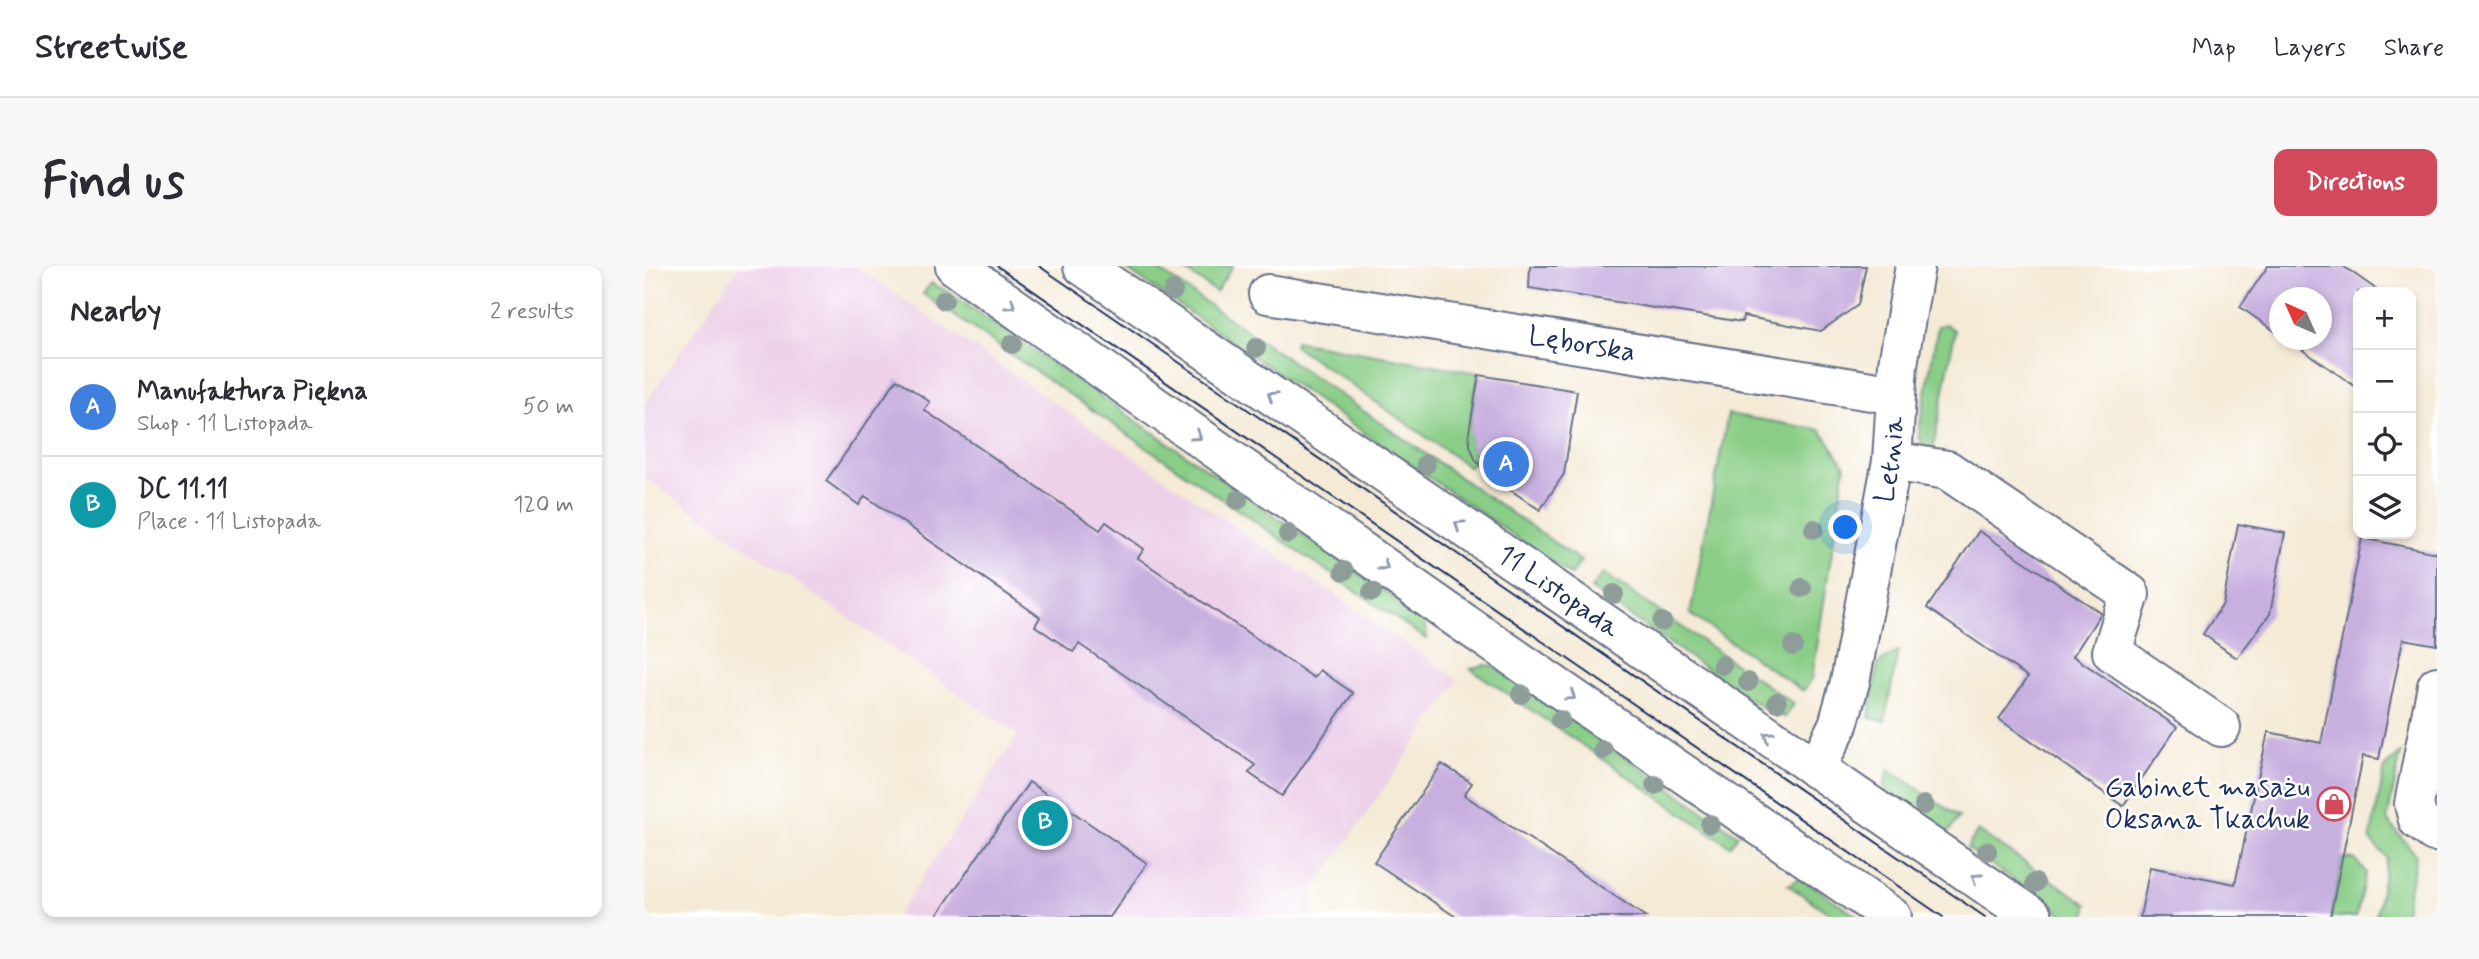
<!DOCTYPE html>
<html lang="en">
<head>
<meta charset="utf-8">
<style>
  body { margin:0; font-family:Mynerve,sans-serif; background:#f7f7f7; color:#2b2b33 }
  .controls { position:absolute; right:21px; top:21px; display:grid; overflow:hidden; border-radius:14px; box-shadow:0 4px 10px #0003 }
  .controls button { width:63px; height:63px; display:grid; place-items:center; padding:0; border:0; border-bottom:2px solid #e1e1e2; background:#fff; color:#2b2b33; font:35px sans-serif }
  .compass { position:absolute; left:1625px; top:21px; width:63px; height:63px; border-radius:50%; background:#fff; box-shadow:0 4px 10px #0003; rotate:315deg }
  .you { position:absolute; left:1202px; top:262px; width:24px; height:24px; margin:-18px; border:5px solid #fff; border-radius:50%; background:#1a73e8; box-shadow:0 0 0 10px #1a73e833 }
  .badge { display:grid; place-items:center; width:46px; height:46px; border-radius:50%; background:#d1495b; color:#fff; font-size:23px; font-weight:700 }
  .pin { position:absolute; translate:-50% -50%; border:4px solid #fff; box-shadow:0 2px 7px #0006 }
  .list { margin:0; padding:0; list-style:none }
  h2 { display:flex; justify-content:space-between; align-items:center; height:91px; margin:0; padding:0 28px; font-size:30px }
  h2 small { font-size:23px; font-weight:400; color:#7c7c81 }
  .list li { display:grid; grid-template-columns:46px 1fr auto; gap:21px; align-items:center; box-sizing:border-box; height:98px; padding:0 28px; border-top:2px solid #e1e1e2 }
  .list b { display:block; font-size:26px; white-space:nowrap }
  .list p { margin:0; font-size:23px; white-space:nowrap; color:#7c7c81 }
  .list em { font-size:23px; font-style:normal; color:#7c7c81 }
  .icon { flex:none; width:38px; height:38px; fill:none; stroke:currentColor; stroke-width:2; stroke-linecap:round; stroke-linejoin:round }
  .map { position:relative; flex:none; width:1793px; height:651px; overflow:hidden; border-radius:14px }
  header { display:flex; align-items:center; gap:42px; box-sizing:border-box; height:98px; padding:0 35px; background:#fff; border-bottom:2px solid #e1e1e2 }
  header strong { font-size:33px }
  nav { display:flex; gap:38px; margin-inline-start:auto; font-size:24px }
  .intro { display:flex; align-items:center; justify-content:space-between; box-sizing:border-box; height:168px; padding:0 42px }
  h1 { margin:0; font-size:49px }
  .button { padding:18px 32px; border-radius:14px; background:#d1495b; color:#fff; font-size:24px; font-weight:700 }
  main { display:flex; gap:42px; padding:0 42px }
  aside { flex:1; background:#fff; border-radius:14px; box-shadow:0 4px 10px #0003 }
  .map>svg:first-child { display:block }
  .built { fill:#edd1e9 }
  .green { fill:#89cd86; stroke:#527e72; stroke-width:2 }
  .building { fill:#c7afdf }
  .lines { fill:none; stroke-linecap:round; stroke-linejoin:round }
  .street-casing { stroke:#677088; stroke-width:42 }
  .secondary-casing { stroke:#677088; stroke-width:42 }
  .street { stroke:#fff; stroke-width:38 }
  .secondary { stroke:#fff; stroke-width:38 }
  .tram { stroke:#1b2f5e; stroke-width:2 }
  .tree { fill:#8f9d9a }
  .oneway { stroke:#8d97ae }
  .labels { text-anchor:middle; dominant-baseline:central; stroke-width:5; stroke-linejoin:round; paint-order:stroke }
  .street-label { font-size:28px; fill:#1b2f5e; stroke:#fff }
  .poi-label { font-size:28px; fill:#1b2f5e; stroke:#fff; text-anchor:end }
</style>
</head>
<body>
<header>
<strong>Streetwise</strong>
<nav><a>Map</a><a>Layers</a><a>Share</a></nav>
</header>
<div class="intro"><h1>Find us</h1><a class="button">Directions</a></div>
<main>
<aside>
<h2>Nearby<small>2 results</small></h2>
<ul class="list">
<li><span class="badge" style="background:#3f7fe0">A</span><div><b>Manufaktura Piękna</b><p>Shop · 11 Listopada</p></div><em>50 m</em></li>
<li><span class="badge" style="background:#0f9aa8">B</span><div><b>DC 11.11</b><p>Place · 11 Listopada</p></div><em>120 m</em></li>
</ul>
</aside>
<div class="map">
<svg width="1793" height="651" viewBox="0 0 1793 651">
  <rect width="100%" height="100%" fill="#fff"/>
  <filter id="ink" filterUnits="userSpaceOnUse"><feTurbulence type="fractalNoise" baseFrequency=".0143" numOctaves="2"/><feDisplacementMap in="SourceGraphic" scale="14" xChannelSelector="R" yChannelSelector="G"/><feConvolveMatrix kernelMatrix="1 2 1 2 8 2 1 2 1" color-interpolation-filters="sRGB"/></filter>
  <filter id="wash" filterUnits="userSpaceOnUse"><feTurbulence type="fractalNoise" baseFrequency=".00686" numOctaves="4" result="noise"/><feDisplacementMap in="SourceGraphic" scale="28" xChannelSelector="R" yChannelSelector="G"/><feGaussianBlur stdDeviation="1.57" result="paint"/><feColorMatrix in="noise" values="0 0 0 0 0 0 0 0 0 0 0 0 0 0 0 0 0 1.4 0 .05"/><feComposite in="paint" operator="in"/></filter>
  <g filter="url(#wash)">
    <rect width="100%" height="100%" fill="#f4ead5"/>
    <path class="built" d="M95,0h116l604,414 -147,212v25h-416l122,-182 -374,-258v-72z"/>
    <g class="green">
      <path d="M478,0h31l428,295 -10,14z"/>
      <path d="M535,0h54l-17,26z"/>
      <path d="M287,17l17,9 473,324 6,16 -1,7 -503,-345z"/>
      <path d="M1302,58l9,7 -22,118 -8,-2 -7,-11 20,-110z"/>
      <path d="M651,75l184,32c-4,27 -16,60 -4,87l-6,7 -175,-122z"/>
      <path d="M1084,148l93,16 24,36 -33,213 -9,12 -113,-77z"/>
      <path d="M959,307l191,131 -9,13 -14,-4 -180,-124z"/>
      <path d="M1254,385l-13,70 -16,-3 9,-54z"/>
      <path d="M841,399l8,1 245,169 -8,11 -259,-177z"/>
      <path d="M1757,487l-14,67 29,35 -12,62h-28l11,-59 -17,-18 15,-73z"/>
      <path d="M1245,503l70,48 -12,17 -58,-40 -5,-8z"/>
      <path d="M1334,565l109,73 -1,13h-19l-100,-69z"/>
      <path d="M1698,592l12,1 12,13 -10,45h-26z"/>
      <path d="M1154,613h5l55,38h-23l-47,-32z"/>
    </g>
    <g id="blocks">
      <g class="building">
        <path d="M886,0h336l-8,39 -37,26 -78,-15 -1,6 -213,-34z"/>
        <path d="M1624,0h75l37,26h-22v96l-70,-48h33v-42h-42v36l-39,-27z"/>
        <path d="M835,109l98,16 -13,83 -24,36 -53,-36 -12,-15 -5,-14 -1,-13z"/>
        <path d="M253,113l33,23 -6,8 176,120 6,-8 38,27 -6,9 176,120 6,-8 33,23 -71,103 -33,-23 6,-8 -176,-121 -6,8 -38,-26 5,-9 -175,-121 -6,9 -33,-24z"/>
        <path d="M1594,258l47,9 -15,81 -33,44 -34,-24 20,-30z"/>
        <path d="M1335,265l122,82 -28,43 104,71 -54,79 -124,-87 29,-42 -101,-69z"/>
        <path d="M1718,272l75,15v92l-34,-6 -24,120 -16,-3 -33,161h-190l10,-50 85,17 33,-152 53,11z"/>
        <path d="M798,498l30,19 -8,12 182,122h-190l-82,-55z"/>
        <path d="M385,516l118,81 -37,54h-174z"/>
      </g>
    </g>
  </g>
  <g filter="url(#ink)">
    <use href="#blocks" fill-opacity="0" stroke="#677088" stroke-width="2"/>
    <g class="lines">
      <defs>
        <g id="street">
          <path id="s1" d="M624,28l628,101"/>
          <path d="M1248,195l55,9 183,124 -18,58 109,75"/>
          <path id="s2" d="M1172,503l22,-44 12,-43 42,-221 6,-97 17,-98"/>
          <path d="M1790,566l-16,-12 -4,-16 23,-118"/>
        </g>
        <g id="secondary">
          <path d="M311,0l509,357 428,294"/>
          <path id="s3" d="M439,0l950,651"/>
        </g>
      </defs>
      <use href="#street" class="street-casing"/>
      <use href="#secondary" class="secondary-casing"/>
      <use href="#street" class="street"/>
      <use href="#secondary" class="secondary"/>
      <g class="tram">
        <path d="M353,0l946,651"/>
        <path d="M395,0l946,651"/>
      </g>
    </g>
    <g class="tree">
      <circle cx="529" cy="25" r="10"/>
      <circle cx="300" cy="34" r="10"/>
      <circle cx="368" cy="78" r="10"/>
      <circle cx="612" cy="82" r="10"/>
      <circle cx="782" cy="198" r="10"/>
      <circle cx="594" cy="234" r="10"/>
      <circle cx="1170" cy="263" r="10"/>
      <circle cx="644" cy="268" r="10"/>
      <circle cx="700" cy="305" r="10"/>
      <circle cx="1158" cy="322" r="10"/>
      <circle cx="728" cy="326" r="10"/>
      <circle cx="970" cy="328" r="10"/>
      <circle cx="1018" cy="356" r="10"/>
      <circle cx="1149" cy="380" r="10"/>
      <circle cx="1078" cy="399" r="10"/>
      <circle cx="1104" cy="416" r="10"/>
      <circle cx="877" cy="428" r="10"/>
      <circle cx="1133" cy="436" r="10"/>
      <circle cx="916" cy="454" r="10"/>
      <circle cx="959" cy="484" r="10"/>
      <circle cx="1011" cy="519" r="10"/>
      <circle cx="1280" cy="539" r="10"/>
      <circle cx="1066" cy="558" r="10"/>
      <circle cx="1343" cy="585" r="10"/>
      <circle cx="1391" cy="617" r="10"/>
    </g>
    <defs><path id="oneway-chevron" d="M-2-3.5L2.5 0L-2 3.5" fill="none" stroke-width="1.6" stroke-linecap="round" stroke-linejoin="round" transform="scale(1.75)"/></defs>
    <g class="oneway">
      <use href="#oneway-chevron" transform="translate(367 39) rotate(35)"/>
      <use href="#oneway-chevron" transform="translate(628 130) rotate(-146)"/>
      <use href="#oneway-chevron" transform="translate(553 170) rotate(35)"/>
      <use href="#oneway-chevron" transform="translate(815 259) rotate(-146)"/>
      <use href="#oneway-chevron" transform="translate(740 300) rotate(35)"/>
      <use href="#oneway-chevron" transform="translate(927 430) rotate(34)"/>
      <use href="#oneway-chevron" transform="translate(1124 470) rotate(-146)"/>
      <use href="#oneway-chevron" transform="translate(1332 612) rotate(-146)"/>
    </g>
  </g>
  <defs>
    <symbol id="shop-ring" viewBox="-11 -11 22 22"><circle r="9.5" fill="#fff" stroke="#d1495b" stroke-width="1.5"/><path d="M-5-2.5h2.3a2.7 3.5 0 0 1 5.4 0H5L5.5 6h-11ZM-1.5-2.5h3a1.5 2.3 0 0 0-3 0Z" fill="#d1495b"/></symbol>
  </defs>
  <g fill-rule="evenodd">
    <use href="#shop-ring" x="1671" y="519" width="38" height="38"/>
  </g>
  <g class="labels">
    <g class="street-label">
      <text stroke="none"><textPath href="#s1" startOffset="318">Lęborska</textPath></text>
      <text stroke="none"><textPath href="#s2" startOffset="320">Letnia</textPath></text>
      <text stroke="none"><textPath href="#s3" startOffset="576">11 Listopada</textPath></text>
    </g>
    <g class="poi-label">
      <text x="1666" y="522">Gabinet masażu<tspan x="1666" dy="32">Oksana Tkachuk</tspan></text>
    </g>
  </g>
</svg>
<div class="controls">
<button>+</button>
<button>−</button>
<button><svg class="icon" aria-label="locate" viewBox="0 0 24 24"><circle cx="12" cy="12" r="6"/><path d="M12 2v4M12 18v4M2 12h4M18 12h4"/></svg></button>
<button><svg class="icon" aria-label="layers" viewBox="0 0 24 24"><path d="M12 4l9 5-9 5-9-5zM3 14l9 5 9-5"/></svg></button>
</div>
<svg class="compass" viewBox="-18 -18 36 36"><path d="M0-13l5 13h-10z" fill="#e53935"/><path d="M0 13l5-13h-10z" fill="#7c7c81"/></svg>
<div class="you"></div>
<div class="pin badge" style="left:862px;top:198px;background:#3f7fe0">A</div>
<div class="pin badge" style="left:401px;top:557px;background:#0f9aa8">B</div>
</div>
</main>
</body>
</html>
